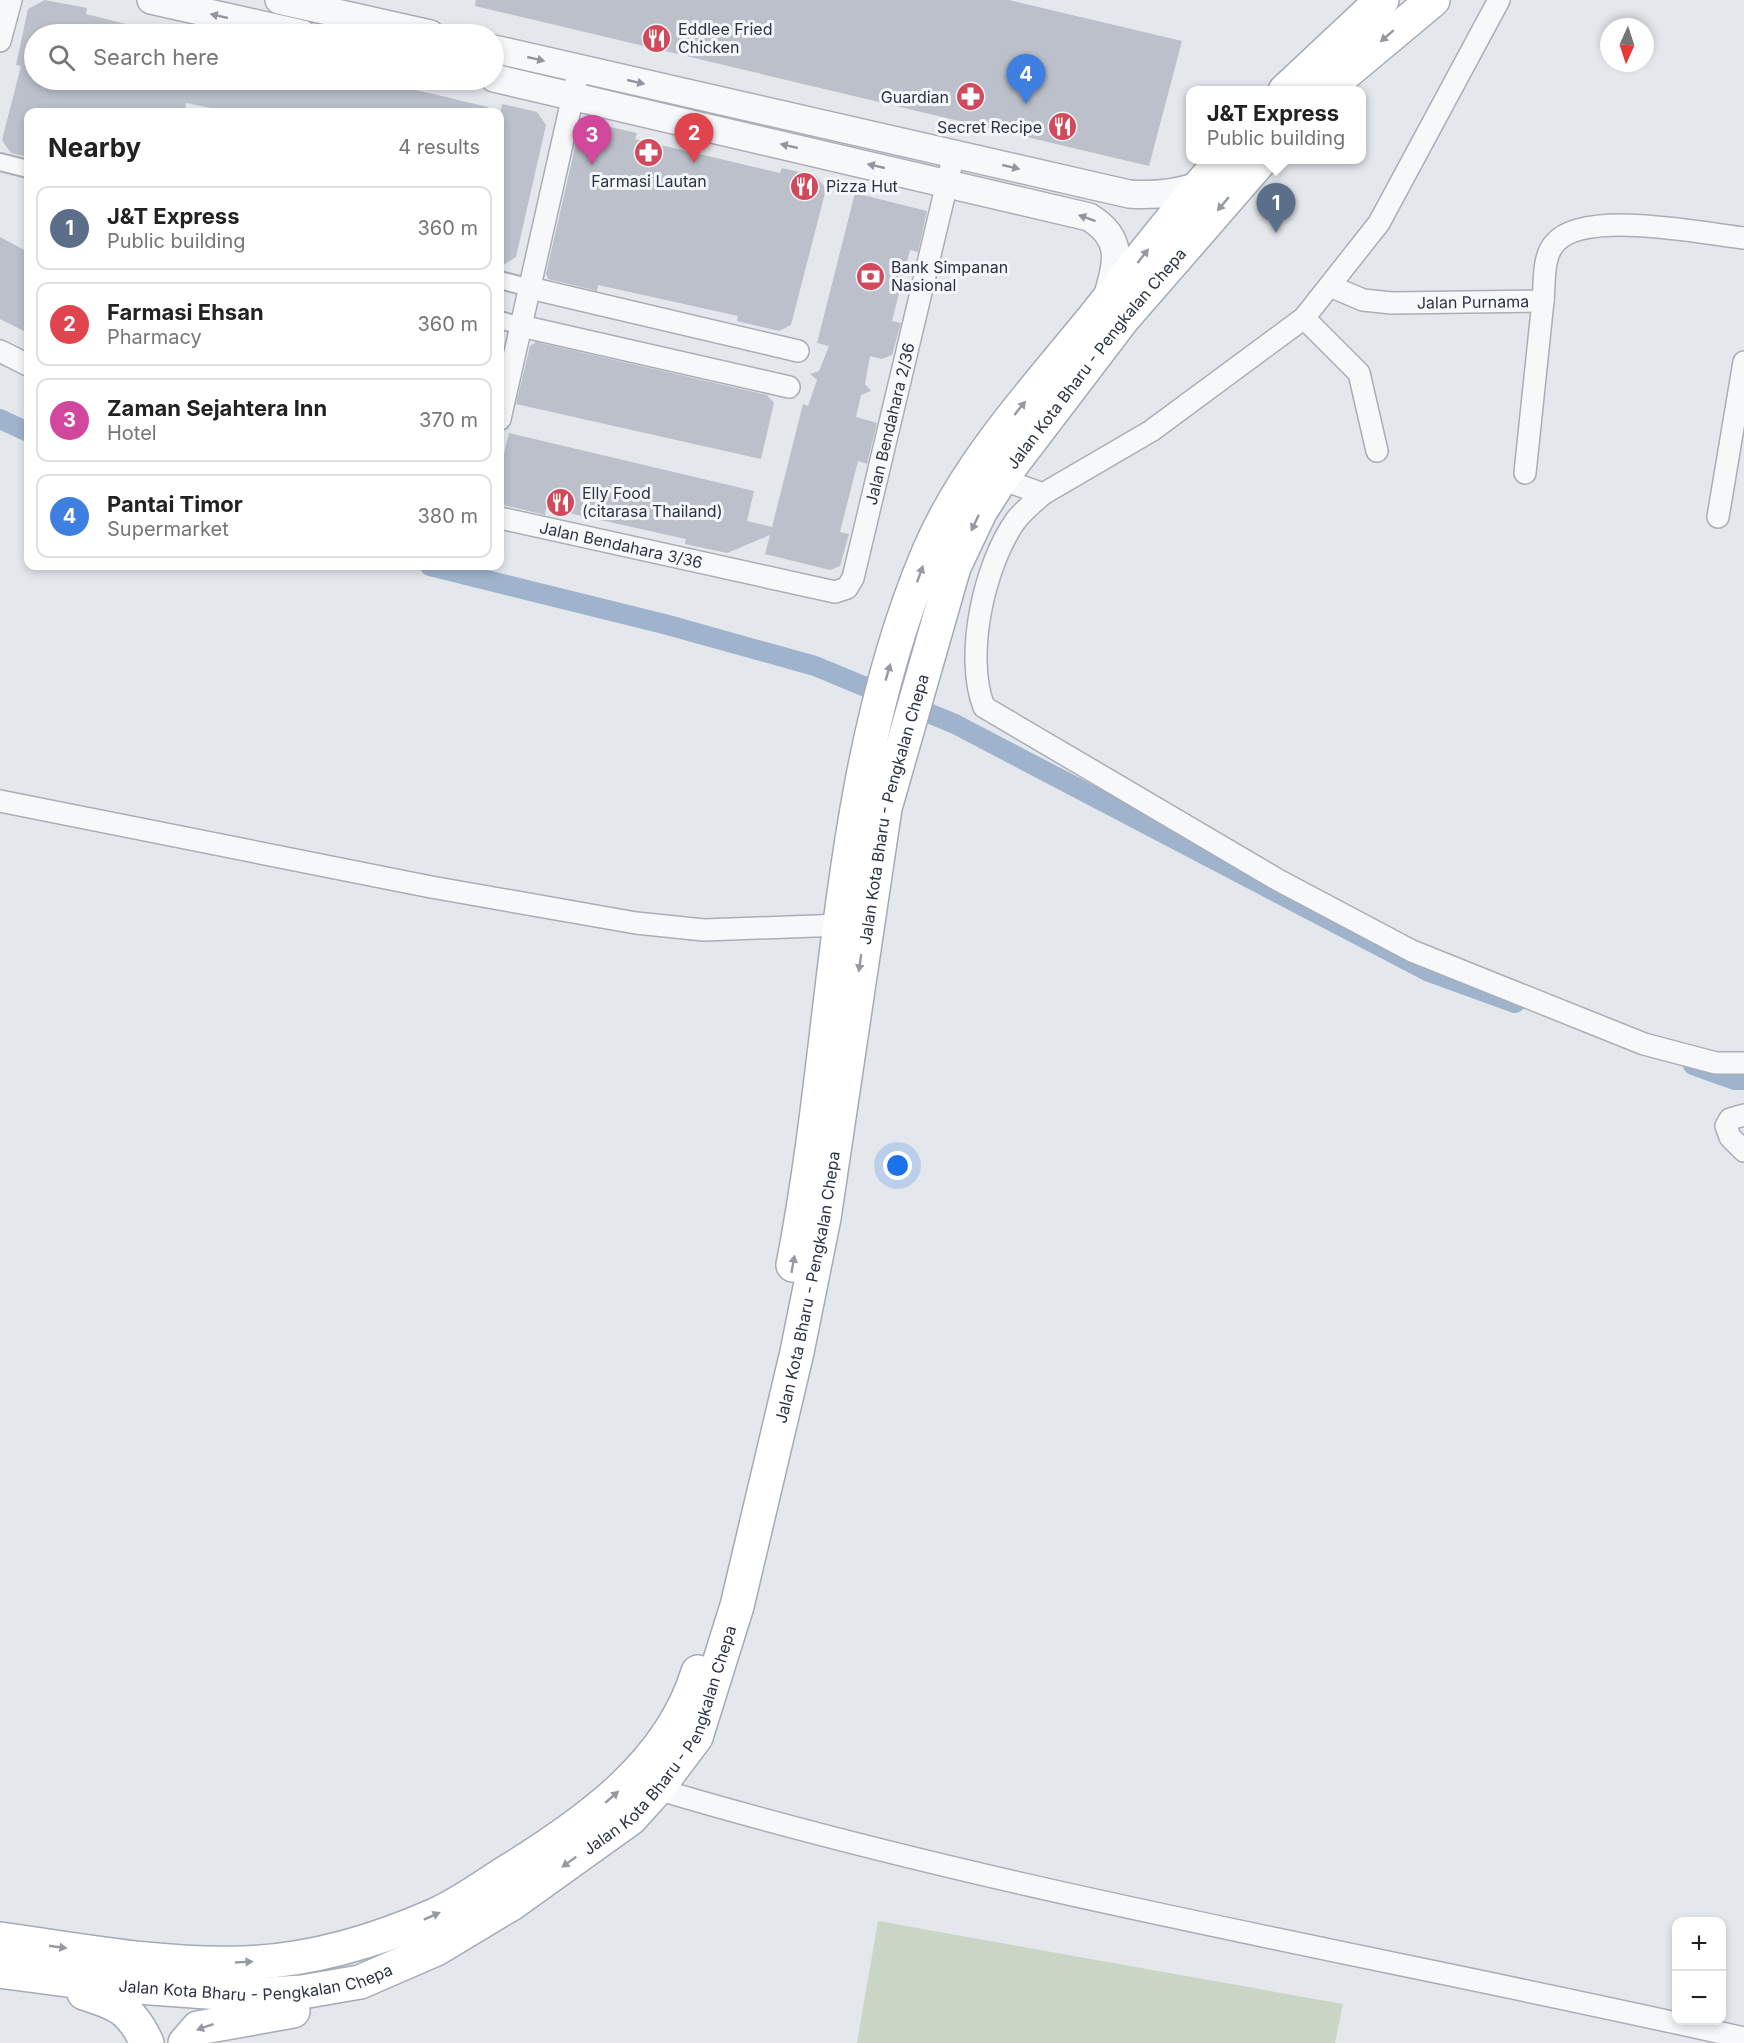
<!DOCTYPE html>
<html lang="en">
<head>
<meta charset="utf-8">
<style>
  body { margin:0; font-family:Inter,sans-serif; background:#f6f6f6; color:#222 }
  .controls { position:absolute; right:18px; bottom:18px; display:grid; overflow:hidden; border-radius:12px; box-shadow:0 3px 9px #0003 }
  .controls button { width:54px; height:54px; display:grid; place-items:center; padding:0; border:0; border-bottom:2px solid #e0e0e0; background:#fff; color:#222; font:30px sans-serif }
  .compass { position:absolute; left:1600px; top:18px; width:54px; height:54px; border-radius:50%; background:#fff; box-shadow:0 3px 9px #0003; rotate:183deg }
  .you { position:absolute; left:898px; top:1166px; width:21px; height:21px; margin:-15px; border:4px solid #fff; border-radius:50%; background:#1a73e8; box-shadow:0 0 0 9px #1a73e833 }
  .badge { display:grid; place-items:center; width:39px; height:39px; border-radius:50%; background:#7c3aed; color:#fff; font-size:20px; font-weight:700 }
  .pin { position:absolute; translate:-50% -50px; filter:drop-shadow(0 2px 3px #0008) }
  .pin::after { content:''; position:absolute; top:32px; width:21px; height:18px; background:inherit; clip-path:polygon(0 0,100% 0,50% 100%) }
  .popup { position:absolute; left:1186px; top:86px; width:180px; height:78px; box-sizing:border-box; display:grid; place-content:center; border-radius:12px; background:#fff; filter:drop-shadow(0 2px 4px #0005); font-size:20px; white-space:nowrap; color:#767676 }
  .popup b { font-size:22px; color:#222 }
  .popup::after { content:''; position:absolute; left:50%; top:100%; margin-left:-12px; border:12px solid transparent; border-top-color:#fff }
  .list { margin:0; padding:0; list-style:none }
  h2 { display:flex; justify-content:space-between; align-items:center; height:78px; margin:0; padding:0 24px; font-size:26px }
  h2 small { font-size:20px; font-weight:400; color:#767676 }
  .list li { display:grid; grid-template-columns:39px 1fr auto; gap:18px; align-items:center; box-sizing:border-box; height:84px; margin:0 12px 12px; padding:0 12px; border:2px solid #e0e0e0; border-radius:12px }
  .list b { display:block; font-size:22px; white-space:nowrap }
  .list p { margin:0; font-size:20px; white-space:nowrap; color:#767676 }
  .list em { font-size:20px; font-style:normal; color:#767676 }
  .icon { flex:none; width:33px; height:33px; fill:none; stroke:currentColor; stroke-width:2; stroke-linecap:round; stroke-linejoin:round }
  .map { position:relative; flex:none; width:1744px; height:2043px; overflow:hidden }
  .search { position:absolute; background:#fff; box-shadow:0 3px 9px #0003; left:24px; top:24px; width:480px; height:66px; display:flex; align-items:center; gap:15px; box-sizing:border-box; padding:0 21px; border-radius:33px; color:#767676; font-size:22px }
  .panel { position:absolute; background:#fff; box-shadow:0 3px 9px #0003; left:24px; top:108px; width:480px; height:462px; border-radius:12px }
  .map>svg:first-child { display:block }
  .green { fill:#c9d6c5 }
  .lines { fill:none; stroke-linecap:round; stroke-linejoin:round }
  .canal { stroke:#9fb4cc; stroke-width:20 }
  .building { fill:#bbc0ca }
  .pedestrian-casing { stroke:#a9aeb7; stroke-width:20 }
  .minor-casing { stroke:#a9aeb7; stroke-width:24 }
  .tertiary-casing { stroke:#a9aeb7; stroke-width:30 }
  .primary-casing { stroke:#a3abb8; stroke-width:36 }
  .pedestrian { stroke:#f7f8fa; stroke-width:16 }
  .minor { stroke:#f7f8fa; stroke-width:21 }
  .tertiary { stroke:#f7f8fa; stroke-width:27 }
  .primary { stroke:#fff; stroke-width:33 }
  .oneway { fill:#9196a0 }
  .oneway2 { fill:#959aa2 }
  .labels { text-anchor:middle; dominant-baseline:central; stroke-width:6; stroke-linejoin:round; paint-order:stroke }
  .poi-label { font-size:16px; fill:#2b3445; stroke:#f4f6f9; text-anchor:start }
  .street-label { font-size:16px; fill:#2b3445; stroke:#f4f6f9 }
</style>
</head>
<body>
<div class="map">
<svg width="1744" height="2043" viewBox="0 0 1744 2043">
  <rect width="100%" height="100%" fill="#e4e7ec"/>
  <path class="green" d="M878,1921l465,83 -8,39h-478z"/>
  <g class="lines">
    <g class="canal">
      <path d="M0,419l28,13"/>
      <path d="M430,566l238,59 147,41 140,58 472,247 88,32"/>
      <path d="M1693,1065l42,15h9"/>
    </g>
  </g>
  <g class="building">
    <path d="M45,0l42,8 -1,6 60,15 -1,5h-111v46h340l114,27v5h-257l-45,-9 -1,9h-157v45l-17,-4 -9,-13 19,-74 -5,-1 12,-56z"/>
    <path d="M476,0h533l173,41 -33,125 -674,-160z"/>
    <path d="M502,104l35,8 9,13 -30,132 -16,10v-151z"/>
    <path d="M597,124l40,9 -2,6 145,34 2,-5 34,8 10,13 -35,136 -12,6 -42,-10 1,-5 -140,-31 -1,6 -49,-12 -2,-5 32,-140z"/>
    <path d="M855,193l72,18 -9,41 -8,-2 -18,71 9,2 -9,32 -10,4 -12,-3 -5,28 6,7 -10,4 -5,22 21,6 -10,41 -9,-3 -18,71 9,2 -9,32 -10,4 -65,-16 5,-19 -43,18 -42,-9 1,-5 -140,-31 -1,7 -45,-11v-34l9,-37 245,58 -7,30 25,6 31,-123 5,2 9,-26 -7,-6 9,-3 10,-25 -12,-3z"/>
    <path d="M0,237l28,15v81l-28,-14z"/>
    <path d="M536,342l231,53 7,8 -13,56 -245,-55 14,-58z"/>
  </g>
  <g class="lines">
    <defs>
      <g id="pedestrian">
        <path d="M0,162l28,7"/>
        <path d="M500,280l30,8"/>
        <path d="M500,320l21,6"/>
      </g>
      <g id="minor">
        <path d="M0,41l11,-41"/>
        <path id="s1" d="M1330,286l33,14 29,3 151,-2c2,-18 -1,-44 12,-58 29,-34 147,-10 189,-5"/>
        <path d="M530,288l268,63"/>
        <path d="M1304,318l55,55 18,78"/>
        <path d="M521,326l268,61"/>
        <path d="M0,351l28,14"/>
        <path d="M500,419l79,-350"/>
        <path d="M1525,473l18,-172"/>
        <path d="M1001,479l42,15 108,-63 153,-113 75,-95 120,-223"/>
        <path d="M1043,494c-9,8 -20,17 -27,26 -32,45 -52,136 -32,187l294,173 134,71 232,93 72,19h28"/>
        <path d="M1718,517l26,-155"/>
        <path id="s2" d="M500,518l335,74 12,-4 6,-10 101,-424"/>
        <path d="M0,801l431,86 205,36 68,7 138,-5"/>
        <path d="M1744,1115l-14,4 -4,7 4,11 14,14"/>
        <path d="M657,1789c356,106 725,167 1087,249"/>
      </g>
      <g id="tertiary">
        <path d="M151,0l151,34"/>
        <path d="M279,0l151,34"/>
        <path d="M494,49l635,145c25,2 45,0 69,-8"/>
        <path d="M494,78l595,139c36,22 28,46 18,81"/>
      </g>
      <g id="primary">
        <path d="M1285,91l97,-91"/>
        <path d="M1324,91l109,-91"/>
        <path d="M793,1265c46,-235 41,-491 136,-714 37,-86 103,-158 162,-230 43,-54 85,-109 131,-161"/>
        <path d="M0,1939c80,11 162,27 243,24 65,-2 133,-22 192,-48 25,-11 48,-28 70,-42 78,-48 165,-108 193,-201"/>
        <path id="s3" d="M0,1971l97,13 151,11 54,-3 58,-10 76,-33 75,-45 120,-86 26,-29 39,-52 41,-131 60,-254 27,-134 61,-410 69,-241 26,-55 21,-33 121,-159 139,-160"/>
        <path d="M84,1993c35,11 47,16 63,50"/>
        <path d="M185,2043l13,-15 95,-17"/>
      </g>
    </defs>
    <use href="#pedestrian" class="pedestrian-casing"/>
    <use href="#minor" class="minor-casing"/>
    <use href="#tertiary" class="tertiary-casing"/>
    <use href="#primary" class="primary-casing"/>
    <use href="#pedestrian" class="pedestrian"/>
    <use href="#minor" class="minor"/>
    <use href="#tertiary" class="tertiary"/>
    <use href="#primary" class="primary"/>
  </g>
  <defs><path id="oneway-solid" d="M-6-.8H1V-3.2L6.5 0L1 3.2V.8H-6Z" transform="scale(1.5)"/></defs>
  <g class="oneway">
    <use href="#oneway-solid" transform="translate(219 16) rotate(-167)"/>
    <use href="#oneway-solid" transform="translate(536 59) rotate(13)"/>
    <use href="#oneway-solid" transform="translate(636 82) rotate(13)"/>
    <use href="#oneway-solid" transform="translate(789 146) rotate(-167)"/>
    <use href="#oneway-solid" transform="translate(876 166) rotate(-167)"/>
    <use href="#oneway-solid" transform="translate(1011 167) rotate(13)"/>
    <use href="#oneway-solid" transform="translate(1087 218) rotate(-160)"/>
  </g>
  <g class="oneway2">
    <use href="#oneway-solid" transform="translate(1387 36) rotate(139)"/>
    <use href="#oneway-solid" transform="translate(1223 204) rotate(130)"/>
    <use href="#oneway-solid" transform="translate(1143 256) rotate(-52)"/>
    <use href="#oneway-solid" transform="translate(1020 408) rotate(-51)"/>
    <use href="#oneway-solid" transform="translate(975 523) rotate(115)"/>
    <use href="#oneway-solid" transform="translate(920 574) rotate(-70)"/>
    <use href="#oneway-solid" transform="translate(888 672) rotate(-74)"/>
    <use href="#oneway-solid" transform="translate(860 963) rotate(98)"/>
    <use href="#oneway-solid" transform="translate(793 1264) rotate(-80)"/>
    <use href="#oneway-solid" transform="translate(612 1797) rotate(-41)"/>
    <use href="#oneway-solid" transform="translate(569 1862) rotate(144)"/>
    <use href="#oneway-solid" transform="translate(432 1916) rotate(-24)"/>
    <use href="#oneway-solid" transform="translate(58 1947) rotate(8)"/>
    <use href="#oneway-solid" transform="translate(244 1962) rotate(-3)"/>
    <use href="#oneway-solid" transform="translate(205 2027) rotate(161)"/>
  </g>
  <defs>
    <symbol id="restaurant-disc" viewBox="-11 -11 22 22"><circle r="9.5" fill="#d1495b" stroke="#f4f6f9"/><path d="M-5-6h1v4h1v-4h1v4h1v-4h1v5L-1.5 .5V6h-2V.5L-5-1ZM5-6V6H3V1.5H1.5Q1.5-4 5-6Z" fill="#fff"/></symbol>
    <symbol id="pharmacy-disc" viewBox="-11 -11 22 22"><circle r="9.5" fill="#d1495b" stroke="#f4f6f9"/><path d="M-2-6h4v4h4v4h-4v4h-4v-4h-4v-4h4Z" fill="#fff"/></symbol>
    <symbol id="bank-disc" viewBox="-11 -11 22 22"><circle r="9.5" fill="#d1495b" stroke="#f4f6f9"/><path d="M-6-4H6V4H-6ZM0-2.3a2.3 2.3 0 1 0 0 4.6a2.3 2.3 0 1 0 0-4.6Z" fill="#fff"/></symbol>
  </defs>
  <g fill-rule="evenodd">
    <use href="#restaurant-disc" x="640" y="22" width="33" height="33"/>
    <use href="#pharmacy-disc" x="954" y="80" width="33" height="33"/>
    <use href="#restaurant-disc" x="1046" y="110" width="33" height="33"/>
    <use href="#pharmacy-disc" x="632" y="136" width="33" height="33"/>
    <use href="#restaurant-disc" x="788" y="170" width="33" height="33"/>
    <use href="#bank-disc" x="854" y="260" width="33" height="33"/>
    <use href="#restaurant-disc" x="544" y="486" width="33" height="33"/>
  </g>
  <g class="labels">
    <g class="poi-label">
      <text x="678" y="29">Eddlee Fried<tspan x="678" dy="18">Chicken</tspan></text>
      <text x="949" y="97" text-anchor="end">Guardian</text>
      <text x="1042" y="127" text-anchor="end">Secret Recipe</text>
      <text x="649" y="181" text-anchor="middle">Farmasi Lautan</text>
      <text x="826" y="186">Pizza Hut</text>
      <text x="891" y="267">Bank Simpanan<tspan x="891" dy="18">Nasional</tspan></text>
      <text x="582" y="493">Elly Food<tspan x="582" dy="18">(citarasa Thailand)</tspan></text>
    </g>
    <g class="street-label">
      <text stroke="none"><textPath href="#s1" startOffset="146">Jalan Purnama</textPath></text>
      <text stroke="none"><textPath href="#s3" startOffset="2238">Jalan Kota Bharu - Pengkalan Chepa</textPath></text>
      <text stroke="none"><textPath href="#s2" startOffset="526">Jalan Bendahara 2/36</textPath></text>
      <text stroke="none"><textPath href="#s2" startOffset="124">Jalan Bendahara 3/36</textPath></text>
      <text stroke="none"><textPath href="#s3" startOffset="1734">Jalan Kota Bharu - Pengkalan Chepa</textPath></text>
      <text stroke="none"><textPath href="#s3" startOffset="1248">Jalan Kota Bharu - Pengkalan Chepa</textPath></text>
      <text stroke="none"><textPath href="#s3" startOffset="762">Jalan Kota Bharu - Pengkalan Chepa</textPath></text>
      <text stroke="none"><textPath href="#s3" startOffset="258">Jalan Kota Bharu - Pengkalan Chepa</textPath></text>
    </g>
  </g>
</svg>
<div class="controls">
<button>+</button>
<button>−</button>
</div>
<svg class="compass" viewBox="-18 -18 36 36"><path d="M0-13l5 13h-10z" fill="#e53935"/><path d="M0 13l5-13h-10z" fill="#767676"/></svg>
<div class="you"></div>
<div class="pin badge" style="left:1276px;top:233px;background:#5c6f8a">1</div>
<div class="popup"><b>J&amp;T Express</b>Public building</div>
<div class="pin badge" style="left:694px;top:163px;background:#e0444e">2</div>
<div class="pin badge" style="left:592px;top:165px;background:#d1479c">3</div>
<div class="pin badge" style="left:1026px;top:104px;background:#3f7fe0">4</div>
<div class="search"><svg class="icon" aria-label="search" viewBox="0 0 24 24"><circle cx="10" cy="10" r="6"/><path d="M15 15l6 6"/></svg>Search here</div>
<section class="panel">
<h2>Nearby<small>4 results</small></h2>
<ul class="list">
<li><span class="badge" style="background:#5c6f8a">1</span><div><b>J&amp;T Express</b><p>Public building</p></div><em>360 m</em></li>
<li><span class="badge" style="background:#e0444e">2</span><div><b>Farmasi Ehsan</b><p>Pharmacy</p></div><em>360 m</em></li>
<li><span class="badge" style="background:#d1479c">3</span><div><b>Zaman Sejahtera Inn</b><p>Hotel</p></div><em>370 m</em></li>
<li><span class="badge" style="background:#3f7fe0">4</span><div><b>Pantai Timor</b><p>Supermarket</p></div><em>380 m</em></li>
</ul>
</section>
</div>
</body>
</html>
